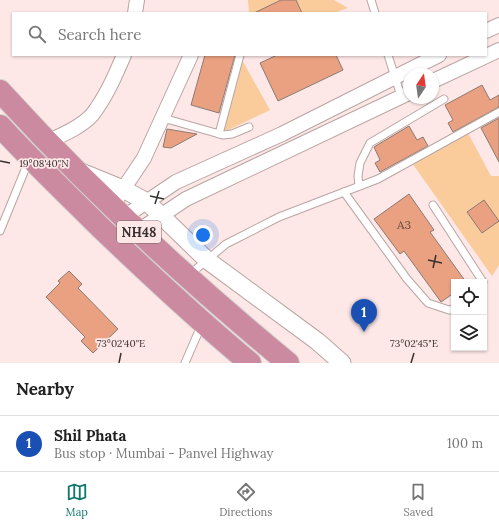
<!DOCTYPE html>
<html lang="en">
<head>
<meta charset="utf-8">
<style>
  body { margin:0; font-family:Lora,serif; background:#f2f2f2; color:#222 }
  .controls { position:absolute; right:12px; bottom:12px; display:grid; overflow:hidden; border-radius:0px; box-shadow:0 1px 3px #0004 }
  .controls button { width:36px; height:36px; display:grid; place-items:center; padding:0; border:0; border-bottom:1px solid #e0e0e0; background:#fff; color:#222; font:20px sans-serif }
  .compass { position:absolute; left:403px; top:68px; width:36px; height:36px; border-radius:50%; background:#fff; box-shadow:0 1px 3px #0004; rotate:13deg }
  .you { position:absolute; left:203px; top:235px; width:14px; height:14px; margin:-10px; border:3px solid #fff; border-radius:50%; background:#1a73e8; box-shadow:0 0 0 6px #1a73e833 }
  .badge { display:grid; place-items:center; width:26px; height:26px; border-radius:50%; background:#0f766e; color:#fff; font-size:13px; font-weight:700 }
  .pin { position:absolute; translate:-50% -33px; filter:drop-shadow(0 1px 2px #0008) }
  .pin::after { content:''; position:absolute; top:21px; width:14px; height:12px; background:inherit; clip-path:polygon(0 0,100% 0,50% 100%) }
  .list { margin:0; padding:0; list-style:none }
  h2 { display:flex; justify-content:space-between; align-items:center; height:52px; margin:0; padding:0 16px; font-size:17px }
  h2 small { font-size:13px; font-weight:400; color:#767676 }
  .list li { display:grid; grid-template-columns:26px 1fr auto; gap:12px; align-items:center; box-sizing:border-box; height:56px; padding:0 16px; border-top:1px solid #e0e0e0 }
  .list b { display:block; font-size:15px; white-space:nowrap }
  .list p { margin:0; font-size:13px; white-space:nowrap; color:#767676 }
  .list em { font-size:13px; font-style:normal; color:#767676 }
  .icon { flex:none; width:22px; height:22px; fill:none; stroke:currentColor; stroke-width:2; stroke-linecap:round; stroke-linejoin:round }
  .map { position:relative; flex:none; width:499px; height:363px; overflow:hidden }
  .search { position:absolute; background:#fff; box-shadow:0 1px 3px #0004; left:12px; right:12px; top:12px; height:44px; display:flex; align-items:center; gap:10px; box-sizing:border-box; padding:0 14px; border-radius:0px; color:#767676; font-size:15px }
  .sheet { height:108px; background:#fff }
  nav { display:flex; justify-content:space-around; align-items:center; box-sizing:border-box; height:56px; border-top:1px solid #e0e0e0; background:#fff; font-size:11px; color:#767676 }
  nav a { display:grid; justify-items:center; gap:2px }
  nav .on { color:#0f766e }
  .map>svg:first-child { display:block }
  .green { fill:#facc9c }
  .building { fill:#eaa182; stroke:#8b7a73 }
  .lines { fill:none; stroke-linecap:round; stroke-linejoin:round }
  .service-casing { stroke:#b9a5a3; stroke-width:9 }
  .minor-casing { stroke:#b9a5a3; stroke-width:16 }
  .tertiary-casing { stroke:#b9a5a3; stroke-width:19 }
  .trunk-casing { stroke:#d3d2d1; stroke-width:24 }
  .service { stroke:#fff; stroke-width:7 }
  .minor { stroke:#fff; stroke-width:14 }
  .tertiary { stroke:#fff; stroke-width:17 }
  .trunk { stroke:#cc8aa0; stroke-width:22 }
  .ticks { fill:none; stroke:#393130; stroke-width:1.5 }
  .labels { text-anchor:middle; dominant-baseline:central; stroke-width:3.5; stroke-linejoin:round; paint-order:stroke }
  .number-label { font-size:12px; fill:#654d44 }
  .shield { fill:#fee8e7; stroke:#746867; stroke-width:1 }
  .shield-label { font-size:13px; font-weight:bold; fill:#393130 }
  .ticks-label { font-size:10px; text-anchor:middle; fill:#393130; stroke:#fee8e7; stroke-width:3.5; stroke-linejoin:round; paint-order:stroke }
</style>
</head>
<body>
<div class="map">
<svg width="499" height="363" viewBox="0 0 499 363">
  <rect width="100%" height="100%" fill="#fee8e7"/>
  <g class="green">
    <path d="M248,0h86l14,8 -14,5h-85z"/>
    <path d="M241,58l29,52 -46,22z"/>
    <path d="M468,133l23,43h8v89l-7,11 -80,-113z"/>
  </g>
  <g class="building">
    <path d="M281,0h15l6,13h-48z"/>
    <path d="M205,55h30l-16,58 -28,-8z"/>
    <path d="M277,55h59l7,15 -65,31 -18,-38z"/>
    <path d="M482,85l8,15 9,-5v12l-46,25 -5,-9 5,-3 -8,-15z"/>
    <path d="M499,118v44l-18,-34z"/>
    <path d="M409,126l8,14 6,-3 5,9 -48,26 -5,-9 5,-3 -6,-13z"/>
    <path d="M167,129l30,5 -26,14 -8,-1z"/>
    <path d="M409,194l25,36 -4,2 36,50h-12v11l-13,9 -37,-51 -4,3 -26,-35z"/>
    <path d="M484,200l15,21 -17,12 -15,-21z"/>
    <path d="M69,271l13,13 -4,4 40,41 -25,24 -12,-12 4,-4 -39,-40 14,-14 -2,-2z"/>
  </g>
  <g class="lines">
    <defs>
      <g id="service">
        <path d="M371,0l4,13"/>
        <path d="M388,55l13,41"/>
        <path d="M163,118l60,17 9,-1 17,-7"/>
        <path d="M219,134l21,-79"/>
        <path d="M359,186l-1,-10 2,-13 10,-20 74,-44"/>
        <path d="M344,192l63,87 21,24 21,7 5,-1"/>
        <path d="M433,205l50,77"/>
        <path d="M0,231l29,-71"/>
        <path d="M189,275l37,-31 53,-27 99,-38 121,-67"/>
        <path d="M185,363l16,-37"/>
      </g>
      <g id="minor">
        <path d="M135,13l2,-13"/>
        <path d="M486,31l13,-6"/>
        <path d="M433,81l66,-31"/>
        <path d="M47,142c15,-7 34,-15 45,-27 14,-18 23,-39 32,-60"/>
        <path d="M118,197l26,-39 47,-103"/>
        <path d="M124,217l52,-35 106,-48 157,-79"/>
        <path d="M138,231l48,-32 223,-106"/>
      </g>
      <path id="tertiary" d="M79,171l44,18 24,13 60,58 110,81 25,22"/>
      <g id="trunk">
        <path d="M0,91c89,98 186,188 288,272"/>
        <path d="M0,126c32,35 66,67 100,101 49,47 98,93 150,136"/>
      </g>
    </defs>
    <use href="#service" class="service-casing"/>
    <use href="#minor" class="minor-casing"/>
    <use href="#tertiary" class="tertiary-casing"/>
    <use href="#trunk" class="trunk-casing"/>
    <use href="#service" class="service"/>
    <use href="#minor" class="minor"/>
    <use href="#tertiary" class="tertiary"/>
    <use href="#trunk" class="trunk"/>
  </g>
  <path class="ticks" d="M0,161l10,2M150,196l14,3M155,204l4,-13M428,260l14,3M433,268l3,-13M119,363l2,-10M411,363l3,-10"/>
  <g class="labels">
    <g class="number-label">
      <text x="404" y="224">A3</text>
    </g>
    <rect class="shield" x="117" y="221" width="44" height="22" rx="3"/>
    <g class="shield-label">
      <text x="139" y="232">NH48</text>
    </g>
  </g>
  <g class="ticks-label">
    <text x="44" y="167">19°08'40"N</text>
    <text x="121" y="347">73°02'40"E</text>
    <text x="414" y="347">73°02'45"E</text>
  </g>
</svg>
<div class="controls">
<button><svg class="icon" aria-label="locate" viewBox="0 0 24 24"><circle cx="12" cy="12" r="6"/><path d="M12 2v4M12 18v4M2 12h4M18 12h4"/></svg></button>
<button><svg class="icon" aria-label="layers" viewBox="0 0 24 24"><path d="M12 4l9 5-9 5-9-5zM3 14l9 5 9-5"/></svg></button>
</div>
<svg class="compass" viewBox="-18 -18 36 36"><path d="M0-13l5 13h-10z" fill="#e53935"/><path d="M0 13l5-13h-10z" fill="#767676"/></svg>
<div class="you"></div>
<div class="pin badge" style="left:364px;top:332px;background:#1a4fb4">1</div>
<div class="search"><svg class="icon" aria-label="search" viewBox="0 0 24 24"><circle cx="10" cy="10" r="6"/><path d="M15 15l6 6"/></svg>Search here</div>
</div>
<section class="sheet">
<h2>Nearby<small></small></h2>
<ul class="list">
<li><span class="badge" style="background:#1a4fb4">1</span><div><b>Shil Phata</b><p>Bus stop · Mumbai - Panvel Highway</p></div><em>100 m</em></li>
</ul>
</section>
<nav>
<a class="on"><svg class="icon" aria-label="map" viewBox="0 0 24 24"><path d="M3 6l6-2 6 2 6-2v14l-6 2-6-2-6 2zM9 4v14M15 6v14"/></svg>Map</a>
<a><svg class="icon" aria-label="directions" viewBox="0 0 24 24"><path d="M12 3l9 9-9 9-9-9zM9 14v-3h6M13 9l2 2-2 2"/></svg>Directions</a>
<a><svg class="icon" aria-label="saved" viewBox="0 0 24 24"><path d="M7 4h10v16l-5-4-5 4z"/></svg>Saved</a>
</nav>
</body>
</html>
